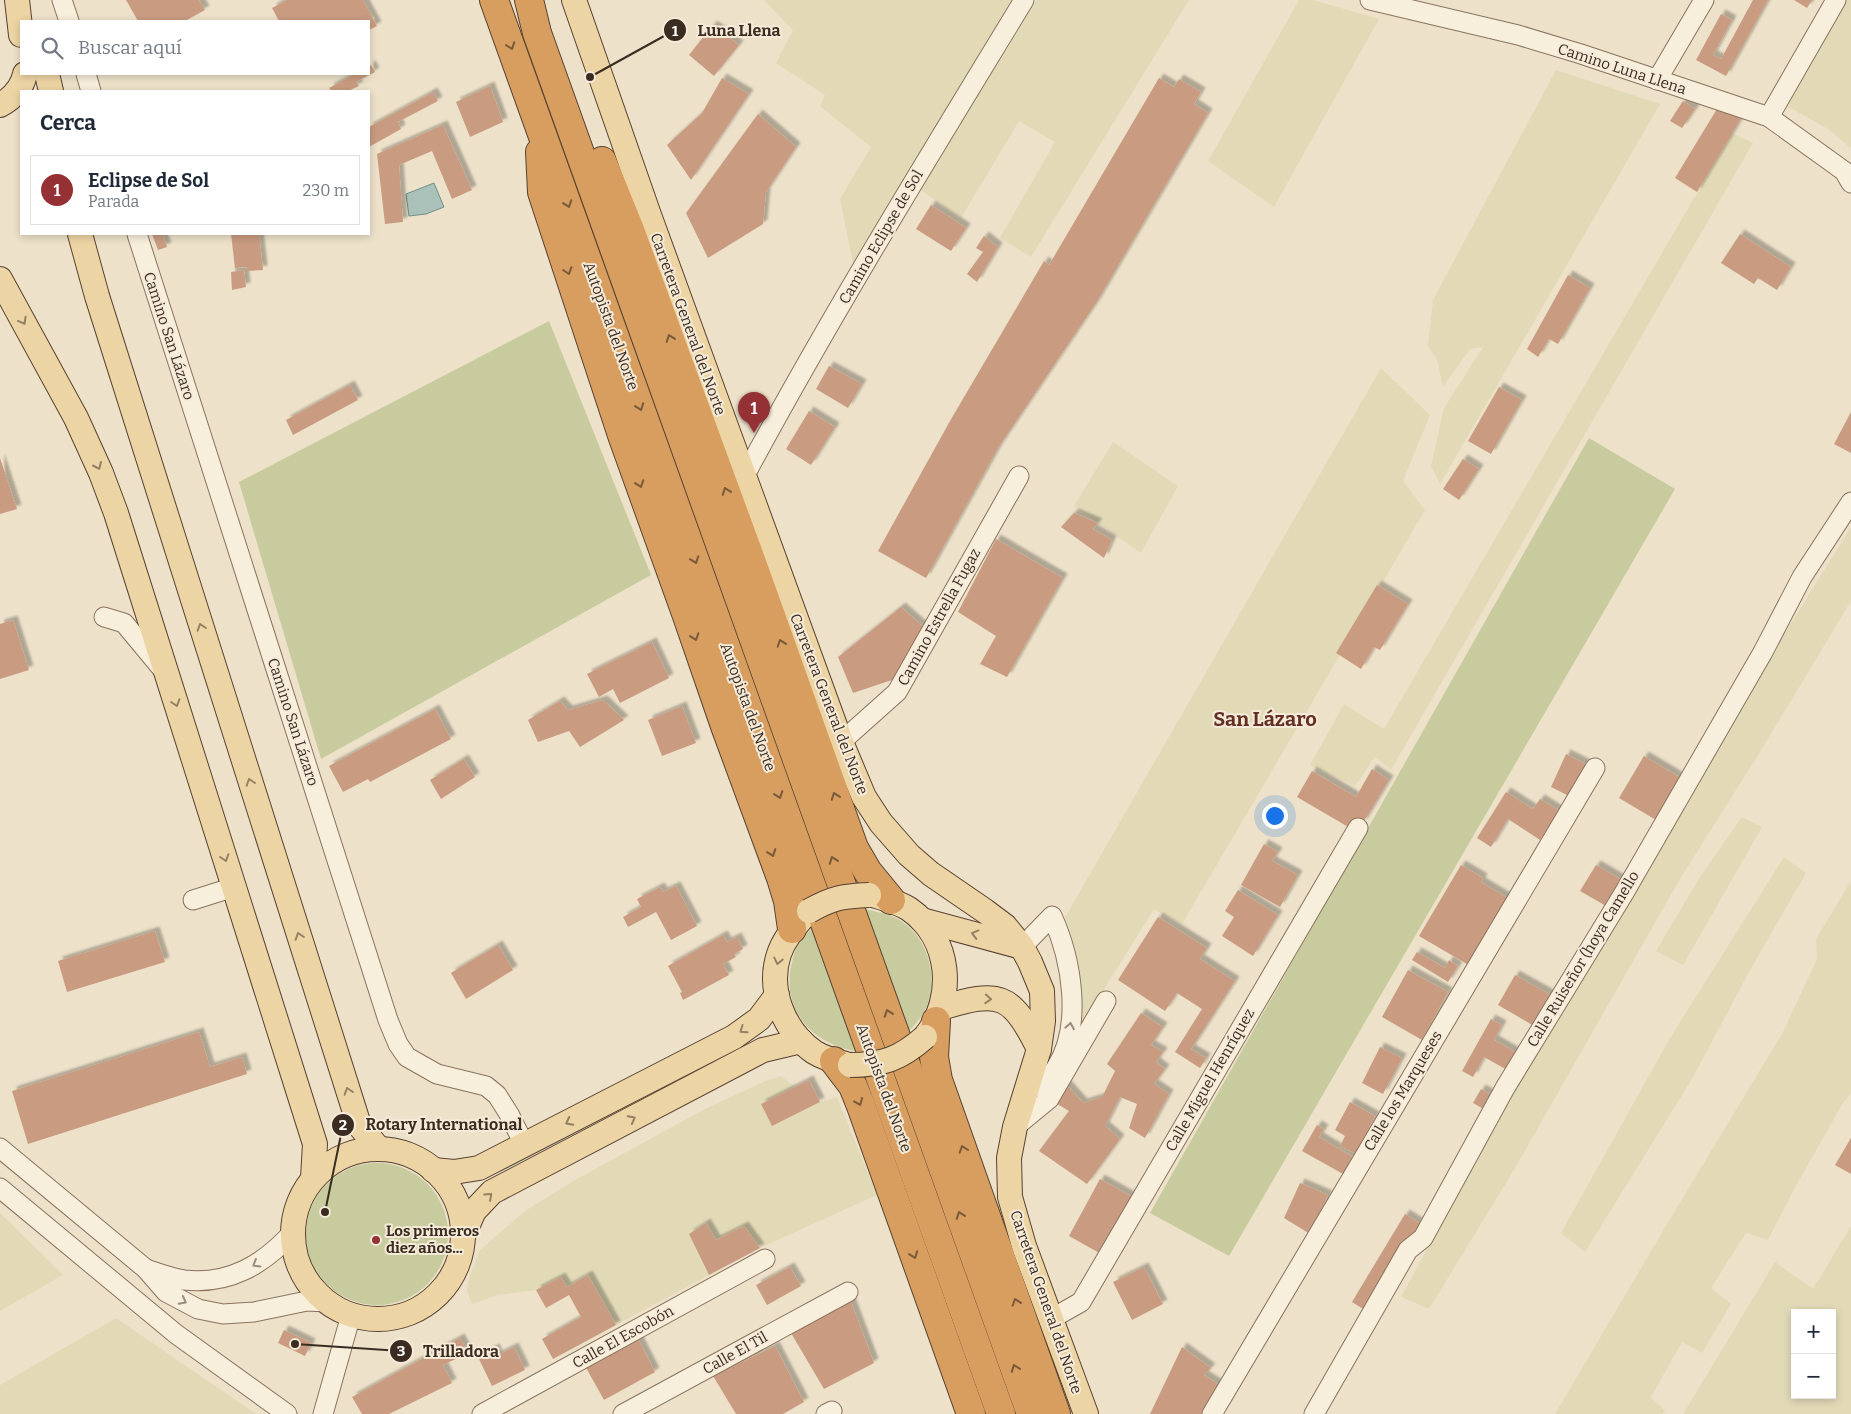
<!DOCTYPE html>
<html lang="es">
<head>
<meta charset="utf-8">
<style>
  body { margin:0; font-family:Bitter,serif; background:#f6f6f7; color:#1f2937 }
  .controls { position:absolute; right:15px; bottom:15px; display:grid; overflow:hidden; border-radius:0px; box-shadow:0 2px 8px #0003 }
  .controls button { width:45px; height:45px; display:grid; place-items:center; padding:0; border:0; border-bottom:1px solid #e0e1e3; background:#fff; color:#1f2937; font:25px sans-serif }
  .you { position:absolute; left:1274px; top:815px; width:18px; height:18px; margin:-12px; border:4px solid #fff; border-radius:50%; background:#1a73e8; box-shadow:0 0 0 8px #1a73e833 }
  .badge { display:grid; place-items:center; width:32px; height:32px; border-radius:50%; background:#953135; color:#fff; font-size:16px; font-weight:700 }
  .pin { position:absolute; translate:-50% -41px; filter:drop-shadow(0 1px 2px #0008) }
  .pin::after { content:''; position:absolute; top:26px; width:18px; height:15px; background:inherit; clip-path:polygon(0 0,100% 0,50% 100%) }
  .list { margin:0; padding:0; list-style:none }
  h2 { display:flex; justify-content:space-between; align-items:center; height:65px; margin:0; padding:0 20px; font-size:21px }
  h2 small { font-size:16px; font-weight:400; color:#747a83 }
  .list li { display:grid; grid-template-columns:32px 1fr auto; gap:15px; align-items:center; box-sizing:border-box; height:70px; margin:0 10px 10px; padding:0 10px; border:1px solid #e0e1e3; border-radius:0px }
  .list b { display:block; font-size:19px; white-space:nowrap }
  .list p { margin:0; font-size:16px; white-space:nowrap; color:#747a83 }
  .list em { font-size:16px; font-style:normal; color:#747a83 }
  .icon { flex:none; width:28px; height:28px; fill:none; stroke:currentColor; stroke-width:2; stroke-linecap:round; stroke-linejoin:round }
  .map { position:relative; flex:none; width:1851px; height:1414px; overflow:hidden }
  .search { position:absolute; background:#fff; box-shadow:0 2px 8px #0003; left:20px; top:20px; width:350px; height:55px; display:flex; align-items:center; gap:12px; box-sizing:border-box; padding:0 18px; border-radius:0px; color:#747a83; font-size:19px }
  .panel { position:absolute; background:#fff; box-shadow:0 2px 8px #0003; left:20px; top:90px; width:350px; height:145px; border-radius:0px }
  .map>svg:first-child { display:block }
  .farmland { fill:#e2dab7; fill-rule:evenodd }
  .green { fill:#c7cb9d }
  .water { fill:#aac1b9; stroke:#709087 }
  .building { fill:#c99c81; filter:url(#shadow) }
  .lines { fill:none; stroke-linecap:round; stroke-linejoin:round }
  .minor-casing { stroke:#89735e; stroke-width:21 }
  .major-casing { stroke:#574232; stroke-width:26 }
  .highway-casing { stroke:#574232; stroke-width:30 }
  .minor { stroke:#f8eedc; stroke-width:19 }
  .major { stroke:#edd4a4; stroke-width:24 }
  .highway { stroke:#d79e5f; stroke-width:28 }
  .major-bridge-casing { stroke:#574232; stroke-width:26; stroke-linecap:butt }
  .major-bridge { stroke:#edd4a4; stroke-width:24 }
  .oneway { stroke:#795a3a }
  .oneway2 { stroke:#948062 }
  .oneway3 { stroke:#998d7e }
  .poi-dot { fill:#953135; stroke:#f5ebd8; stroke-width:2 }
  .labels { text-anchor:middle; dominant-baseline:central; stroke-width:4; stroke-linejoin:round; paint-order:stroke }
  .street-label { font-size:15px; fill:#3a2c21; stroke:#f5ebd8 }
  .poi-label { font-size:15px; font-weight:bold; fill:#3a2c21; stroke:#f5ebd8; text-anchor:start }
  .district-label { font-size:20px; font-weight:bold; fill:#652e22; stroke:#f5ebd8 }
  .leader { fill:none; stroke:#3a2c21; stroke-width:2 }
  .callout-dot { fill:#3a2c21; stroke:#f5ebd8; stroke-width:2 }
  .mark-label { font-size:15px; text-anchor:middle; font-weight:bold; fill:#fff }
  .callout-label { font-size:16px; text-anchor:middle; font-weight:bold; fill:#3a2c21; stroke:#f5ebd8; stroke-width:4; stroke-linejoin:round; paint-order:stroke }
</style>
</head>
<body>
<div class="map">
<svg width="1851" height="1414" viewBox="0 0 1851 1414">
  <defs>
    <filter id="shadow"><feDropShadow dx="4.5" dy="-4.5" stdDeviation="1" flood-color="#0004"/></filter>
  </defs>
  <rect width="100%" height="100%" fill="#ede1c9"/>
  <g class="farmland">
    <path d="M764,0h247l-157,268 -14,-69 31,-52 -51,-41 5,-11 -49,-32 17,-33z"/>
    <path d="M1037,0h152l-158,257 -31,-19 55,-96 -36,-21 -58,97 -43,-30z"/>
    <path d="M1299,0h14l66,19 -105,188 -66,-46z"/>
    <path d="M1836,0h15v148l-23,-19 -50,-28z"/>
    <path d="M1556,70l104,34 -220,380 -9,-18 13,-58 39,-61 -13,2 -27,38 -6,-27 -9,-14 5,-46z"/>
    <path d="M1732,133l21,10 -362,627 -16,-13 -20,29 -45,-21 34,-61 40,25z"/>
    <path d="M1381,368l49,47 -27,66 22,29 -243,414 -28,-15 -76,122 -15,-110z"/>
    <path d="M1113,442l65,44 -37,67 -67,-47z"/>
    <path d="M1851,527v74l-91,151 -80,127 -166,291 -85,139 -28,-12 95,-175 246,-420z"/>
    <path d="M1742,817l20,10 -79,138 -27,-14 44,-74z"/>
    <path d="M1784,857l22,16 -57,99 -57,107 -107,173 -24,-19 109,-195z"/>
    <path d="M1851,881v212l-8,10 -50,88 -25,49 -22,-7 -35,55 20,16 -29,49 -20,-11 -31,55 14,14 -2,3h-108l112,-190 116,-192 34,-73 -1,-20z"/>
    <path d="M781,1076l14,11 -34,17 11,22 48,-24 17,-5 40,98 -117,53 -16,-22 -28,14 -11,-16 -16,10 20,41 -93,50 -28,-50 -21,12 -6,-10 -25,13 -38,5 -26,9 -5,-13 2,-13 11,-28 45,-39 50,-31 130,-71 63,-29z"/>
    <path d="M0,1213l63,62 -63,36z"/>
    <path d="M1851,1226v188h-168l92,-152 38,27zM1795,1313h37v82h-37z"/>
    <path d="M116,1318l140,96h-256v-29z"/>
  </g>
  <g class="green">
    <path d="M549,321l102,254 -330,184 -82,-277z"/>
    <path d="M1589,438l86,51 -446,767 -79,-43z"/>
    <path d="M865,909c11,3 22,4 33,10 28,16 40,53 30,84 -4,11 -11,20 -19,28z"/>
    <path d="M812,928l44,123c-40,-6 -71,-36 -66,-79 2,-10 4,-21 9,-29 3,-6 9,-10 13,-15z"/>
    <circle cx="377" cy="1234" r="71"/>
  </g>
  <path class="water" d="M434,183l10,24 -18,7 -17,2 -3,-22z"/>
  <g class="building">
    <path d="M126,0h73l6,10 -20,11h-47z"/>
    <path d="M287,0h76l14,26 -8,4v-9h-90l-7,-13z"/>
    <path d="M1753,0h15l-42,76 -30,-16 25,-46 11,6 -19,35 8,4z"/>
    <path d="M1794,0h18l-5,8z"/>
    <path d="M713,25l26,20 -25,31 -25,-21z"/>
    <path d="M371,65l4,7 -19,10 3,4 -11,5h-17l-2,-3 26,-14h14v-8z"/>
    <path d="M722,78l27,16 -58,86 -24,-35 35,-32z"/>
    <path d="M1159,78l15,9 5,-8 22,13 -7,12 14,9 -112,190 -98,145 -72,130 -48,-27 72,-130 94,-160 5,4z"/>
    <path d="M490,86l13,36 -33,15 -14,-35z"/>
    <path d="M433,92l5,9 -40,21 3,7 -32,18v-20z"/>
    <path d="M1683,101l12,8 -13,19 -12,-7z"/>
    <path d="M1720,104l22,13 -45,75 -22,-14z"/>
    <path d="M758,114l38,33 -30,45 -3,32 -55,34 -22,-45z"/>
    <path d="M443,125l29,65 -20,9 -20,-48 -33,14 4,57 -18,2 -8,-70z"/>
    <path d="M931,205l35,23 -15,23 -35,-22z"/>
    <path d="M152,234h10l5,13 -9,3z"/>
    <path d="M231,234h28l4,36 -16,1v-4l-12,1z"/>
    <path d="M1740,234l51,33 -14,23 -19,-12 -4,6 -33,-21z"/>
    <path d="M984,236l14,11 -21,35 -10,-8 16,-22 -7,-4z"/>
    <path d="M244,270l2,17 -14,3 -1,-18z"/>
    <path d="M1568,275l22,13 -32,56 -9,-5 -11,18 -11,-8z"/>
    <path d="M829,366l33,18 -14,24 -32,-19z"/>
    <path d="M350,385l8,15 -65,35 -7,-15z"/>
    <path d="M1499,387l23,13 -31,54 -23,-13z"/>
    <path d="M809,411l26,16 -24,38 -25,-16z"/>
    <path d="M1851,412v41l-17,-9z"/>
    <path d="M0,458l17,51 -17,5z"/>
    <path d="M1463,459l16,10 -20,31 -16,-11z"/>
    <path d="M1074,513l24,10 -5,6 19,11 -8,18 -43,-31z"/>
    <path d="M996,539l67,39 -56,99 -27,-13 16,-28 -38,-24z"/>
    <path d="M1377,585l31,19 -28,46 -6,-3 -13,22 -25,-16z"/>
    <path d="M901,607l26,23 -29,48 -45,15 -15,-36z"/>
    <path d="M13,620l16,50 -29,9v-55z"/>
    <path d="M652,642l17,36 -49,25 -7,-14 -14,8 -12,-23z"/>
    <path d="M603,700l21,20 -44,27 -11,-16 -31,11 -10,-22 32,-19 8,9z"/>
    <path d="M682,706l14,37 -34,13 -14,-36z"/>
    <path d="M435,709l16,30 -81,43 -2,-3 -25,13 -14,-26z"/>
    <path d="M1566,754l20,10 -15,33 -20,-10z"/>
    <path d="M1644,756l37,22 -25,42 -37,-22z"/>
    <path d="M464,759l11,18 -34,22 -11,-19z"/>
    <path d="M1372,769l17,11 -26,43 -7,-5 -6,10 -53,-31 15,-26 44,26z"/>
    <path d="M1506,792l27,17 7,-10 18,11 -18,30 -32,-21 -17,28 -14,-9z"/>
    <path d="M1264,844l14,8 -6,9 26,14 -18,32 -39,-22z"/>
    <path d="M1461,865l22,13 -2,4 30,18 -39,67 -53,-31z"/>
    <path d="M1596,865l26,15 -16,26 -26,-15z"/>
    <path d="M676,886l21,40 -26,14 -15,-28 -28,15 -5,-10 18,-10 -4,-8 23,-12 3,5z"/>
    <path d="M1238,890l40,25 -25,41 -31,-20 12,-19 -9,-6z"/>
    <path d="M1158,917l49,31 -7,11 35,22 -44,68 15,9 -6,10 -25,-16 27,-43 -25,-16 -12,18 -47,-31z"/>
    <path d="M155,931l10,31 -98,30 -9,-31z"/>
    <path d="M723,935l4,7 10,-5 6,12 -9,5 2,3 -13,7 6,11 -46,25 -3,-7 2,-1 -14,-26z"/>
    <path d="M498,945l15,25 -47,29 -15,-26z"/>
    <path d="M1417,952l28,16 4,-8 9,6 -10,16 -36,-22z"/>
    <path d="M1408,970l40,22 -26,48 -40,-23z"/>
    <path d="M1515,975l36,20 -17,31 -36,-21z"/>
    <path d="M1141,1013l22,14 -12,18 12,7 -7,10 9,7 -11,15 15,10 -24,44 -16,-10 8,-24 -17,-7 -15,29 15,13 -33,45 -48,-33 30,-40 -15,-9 12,-18 17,19 19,-6 13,-26 -8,-7z"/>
    <path d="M1491,1019l11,6 -8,15 25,14 -10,17 -25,-14 -11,20 -11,-6z"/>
    <path d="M199,1032l11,35 32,-10 5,17 -219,70 -16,-53z"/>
    <path d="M1380,1047l22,11 -19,36 -21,-11z"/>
    <path d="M809,1080l11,22 -48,24 -11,-22z"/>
    <path d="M1481,1089l14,8 -8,14 -14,-8z"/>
    <path d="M1350,1102l25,14 -19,38 -16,-8 5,-10 -10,-6z"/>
    <path d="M1317,1125l7,4 -5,8 34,20 -10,17 -41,-23z"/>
    <path d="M1851,1138v36l-16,-9z"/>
    <path d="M1100,1179l34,19 -31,57 -34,-19z"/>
    <path d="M1300,1183l28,12 -18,39 -26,-16z"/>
    <path d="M1405,1214l16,10 -53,88 -16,-10z"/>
    <path d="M706,1223l10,17 28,-14 16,22 -51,27 -20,-41z"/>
    <path d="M790,1267l11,19 -34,19 -11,-20z"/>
    <path d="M1144,1267l19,37 -31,16 -19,-38z"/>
    <path d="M588,1275l28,50 -63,34 -11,-20 39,-22 -12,-22 -23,13 -10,-18 25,-13 6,10z"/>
    <path d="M850,1299l24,64 -50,26 -33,-56z"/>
    <path d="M284,1330l27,13 -6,13 -27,-13z"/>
    <path d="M637,1337l18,35 -51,28 -19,-34z"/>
    <path d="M460,1338l8,15 -25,12 9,18 -63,31h-27l-10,-17z"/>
    <path d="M775,1346l29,56 -21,12h-47l-23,-38z"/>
    <path d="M514,1347l11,23 -33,16 -14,-29 17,-9 3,7z"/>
    <path d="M1182,1347l29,21 -7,7 14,9 -14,30h-54z"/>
  </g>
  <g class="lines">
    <defs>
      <g id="minor">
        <path d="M62,0l7,21"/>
        <path d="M1370,0l148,35 63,19 188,63 75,54 7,12"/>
        <path d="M86,74l5,17"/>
        <path d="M1657,80l47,-80"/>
        <path d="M1769,117l67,-117"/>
        <path d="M137,234l251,786 10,24 9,13 30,17 49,12 11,9 12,19 16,32"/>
        <path d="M744,477c87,-162 184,-319 280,-477"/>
        <path d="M104,617l20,6 39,47"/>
        <path d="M841,742l56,-50 122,-216"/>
        <path d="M193,900l41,-13"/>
        <path d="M1022,947l30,-31c20,44 31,110 4,152 -6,10 -21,18 -30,25"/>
        <path d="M1015,1127l34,-28 57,-98"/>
        <path d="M0,1148l146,121 20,23 32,17 25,5 31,-2 53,-11 19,1"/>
        <path d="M0,1188l176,146 111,80"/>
        <path d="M146,1269c12,4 25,9 38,11 45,5 79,-15 109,-48"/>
        <path d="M1051,1319l30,-17 277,-474"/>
        <path d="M323,1414l28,-99"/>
        <path d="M482,1414l283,-155"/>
        <path d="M623,1414l225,-122"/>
        <path d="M826,1414l6,-3"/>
        <path d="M1212,1414l383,-646"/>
        <path d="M1314,1414l94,-164 15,-12 82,-150 119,-195 139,-241 39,-75 49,-75"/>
      </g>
      <g id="major">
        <path d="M17,0l4,35"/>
        <path d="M574,0l75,215 192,527 23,55 17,26 28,32 22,19 54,37 20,15 17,21 8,15 12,29 1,30 -4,28 -24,78 -6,31 1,39 14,49 62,168"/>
        <path d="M47,74l4,17"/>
        <path d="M0,105c13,-7 22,-17 25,-31"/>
        <path d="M80,234l17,62 262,829 20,24"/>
        <path d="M0,279l76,139 25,55 15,40 199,631 -2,34"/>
        <path d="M873,895c13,4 25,7 36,14 42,29 47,89 16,128"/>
        <path d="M804,916c-10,11 -20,23 -25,38 -12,36 5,77 35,98 11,7 24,10 36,13"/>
        <path d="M922,920l100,27"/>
        <path d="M941,1008c59,-18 70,-15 98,41"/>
        <circle cx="378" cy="1234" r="85"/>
        <path d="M433,1170l21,2 25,-4 255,-131 25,-18 18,-24"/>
        <path d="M463,1236l11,-25 18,-19 271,-142 38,-9"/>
      </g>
      <g id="highway">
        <path d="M494,0l507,1414"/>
        <path d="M529,0l8,33 494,1381"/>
        <path d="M540,152l2,40 81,246 64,178 38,110 56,152 7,23 4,28"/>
        <path d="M602,161l28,69 125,341 99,277 14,24 23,28"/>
        <path d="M936,1021l-2,36 4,23 118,334"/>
        <path d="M834,1061l19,25 8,20 110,308"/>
      </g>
    </defs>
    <use href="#minor" class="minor-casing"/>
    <use href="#major" class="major-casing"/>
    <use href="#highway" class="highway-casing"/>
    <use href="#minor" class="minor"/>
    <use href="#major" class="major"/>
    <use href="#highway" class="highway"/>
    <defs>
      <g id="major-bridge">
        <path d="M809,911c23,-13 33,-15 60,-16"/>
        <path d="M850,1065c33,0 50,-6 75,-28"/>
      </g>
    </defs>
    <use href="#major-bridge" class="major-bridge-casing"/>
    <use href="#major-bridge" class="major-bridge"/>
  </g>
  <defs><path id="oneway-chevron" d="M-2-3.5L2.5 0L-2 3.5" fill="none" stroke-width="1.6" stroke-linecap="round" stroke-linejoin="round" transform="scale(1.25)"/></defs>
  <g class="oneway">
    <use href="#oneway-chevron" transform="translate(511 46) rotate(70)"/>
    <use href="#oneway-chevron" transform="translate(568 204) rotate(70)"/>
    <use href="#oneway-chevron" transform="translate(568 271) rotate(72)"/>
    <use href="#oneway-chevron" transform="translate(670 338) rotate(-110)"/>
    <use href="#oneway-chevron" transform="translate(640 407) rotate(70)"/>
    <use href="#oneway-chevron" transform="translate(640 484) rotate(70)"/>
    <use href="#oneway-chevron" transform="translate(726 491) rotate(-110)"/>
    <use href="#oneway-chevron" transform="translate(695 560) rotate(70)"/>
    <use href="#oneway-chevron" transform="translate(695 637) rotate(71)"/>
    <use href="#oneway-chevron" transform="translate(781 643) rotate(-109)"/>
    <use href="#oneway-chevron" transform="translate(779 795) rotate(70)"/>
    <use href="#oneway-chevron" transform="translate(835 796) rotate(-110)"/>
    <use href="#oneway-chevron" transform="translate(772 853) rotate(70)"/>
    <use href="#oneway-chevron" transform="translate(833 860) rotate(-110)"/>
    <use href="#oneway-chevron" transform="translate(888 1013) rotate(-110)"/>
    <use href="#oneway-chevron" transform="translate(859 1102) rotate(68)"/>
    <use href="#oneway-chevron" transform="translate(963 1149) rotate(-109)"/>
    <use href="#oneway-chevron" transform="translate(960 1215) rotate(-110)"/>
    <use href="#oneway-chevron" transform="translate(914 1255) rotate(70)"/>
    <use href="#oneway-chevron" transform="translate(1016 1302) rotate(-109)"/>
    <use href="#oneway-chevron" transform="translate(1015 1368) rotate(-110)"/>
  </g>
  <g class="oneway2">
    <use href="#oneway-chevron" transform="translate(23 321) rotate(61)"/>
    <use href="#oneway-chevron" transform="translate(98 466) rotate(66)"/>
    <use href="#oneway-chevron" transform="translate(201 627) rotate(-108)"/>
    <use href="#oneway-chevron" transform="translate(176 703) rotate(72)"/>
    <use href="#oneway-chevron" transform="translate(250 782) rotate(-108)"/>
    <use href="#oneway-chevron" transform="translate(225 858) rotate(72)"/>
    <use href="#oneway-chevron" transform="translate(975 934) rotate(-165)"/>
    <use href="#oneway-chevron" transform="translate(299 936) rotate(-108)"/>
    <use href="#oneway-chevron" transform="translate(778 961) rotate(102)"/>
    <use href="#oneway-chevron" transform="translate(988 999) rotate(4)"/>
    <use href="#oneway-chevron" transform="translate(743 1030) rotate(145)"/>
    <use href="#oneway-chevron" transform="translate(348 1091) rotate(-108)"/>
    <use href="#oneway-chevron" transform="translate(632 1119) rotate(-28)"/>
    <use href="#oneway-chevron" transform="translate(569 1122) rotate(153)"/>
    <use href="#oneway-chevron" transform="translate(489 1196) rotate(-42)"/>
  </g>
  <g class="oneway3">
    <use href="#oneway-chevron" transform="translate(1070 1026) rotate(-80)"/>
    <use href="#oneway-chevron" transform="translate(256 1264) rotate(149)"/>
    <use href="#oneway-chevron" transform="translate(183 1301) rotate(28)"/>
  </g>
  <circle class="poi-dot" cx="376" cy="1240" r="5"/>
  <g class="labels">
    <g class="street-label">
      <text transform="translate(1622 69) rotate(18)">Camino Luna Llena</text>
      <text transform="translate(881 237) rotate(-60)">Camino Eclipse de Sol</text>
      <text transform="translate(688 324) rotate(70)">Carretera General del Norte</text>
      <text transform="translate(611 326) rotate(70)">Autopista del Norte</text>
      <text transform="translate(169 336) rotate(72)">Camino San Lázaro</text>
      <text transform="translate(939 617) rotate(-61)">Camino Estrella Fugaz</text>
      <text transform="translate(829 704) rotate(69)">Carretera General del Norte</text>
      <text transform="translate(748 707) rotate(70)">Autopista del Norte</text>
      <text transform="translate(293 722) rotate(72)">Camino San Lázaro</text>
      <text transform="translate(1583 959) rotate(-59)">Calle Ruiseñor (hoya Camello</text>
      <text transform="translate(1210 1080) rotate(-60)">Calle Miguel Henríquez</text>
      <text transform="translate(884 1088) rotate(70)">Autopista del Norte</text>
      <text transform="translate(1403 1091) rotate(-59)">Calle los Marqueses</text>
      <text transform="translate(1046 1302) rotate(71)">Carretera General del Norte</text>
      <text transform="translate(623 1337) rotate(-29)">Calle El Escobón</text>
      <text transform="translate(735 1353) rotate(-29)">Calle El Til</text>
    </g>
    <g class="poi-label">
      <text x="386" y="1231">Los primeros<tspan x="386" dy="17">diez años...</tspan></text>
    </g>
    <g class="district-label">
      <text x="1265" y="719">San Lázaro</text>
    </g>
  </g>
  <path class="leader" d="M590 77L675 30M325 1212L343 1125M295 1344L401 1351"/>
  <g class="callout-dot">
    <circle cx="590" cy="77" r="5"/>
    <circle cx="325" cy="1212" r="5"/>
    <circle cx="295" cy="1344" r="5"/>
    <circle cx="675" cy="30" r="12"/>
    <circle cx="343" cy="1125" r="12"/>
    <circle cx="401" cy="1351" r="12"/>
  </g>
  <g class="mark-label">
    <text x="675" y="36">1</text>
    <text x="343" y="1130">2</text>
    <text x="401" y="1356">3</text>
  </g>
  <g class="callout-label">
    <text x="739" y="36">Luna Llena</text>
    <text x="444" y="1130">Rotary International</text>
    <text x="461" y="1357">Trilladora</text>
  </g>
</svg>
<div class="controls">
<button>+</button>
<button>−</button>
</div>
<div class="you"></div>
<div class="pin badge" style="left:754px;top:433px">1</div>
<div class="search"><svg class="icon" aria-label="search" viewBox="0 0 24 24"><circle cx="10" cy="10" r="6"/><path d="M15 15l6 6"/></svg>Buscar aquí</div>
<section class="panel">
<h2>Cerca<small></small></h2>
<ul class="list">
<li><span class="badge">1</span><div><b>Eclipse de Sol</b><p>Parada</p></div><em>230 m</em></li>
</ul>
</section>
</div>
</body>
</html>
